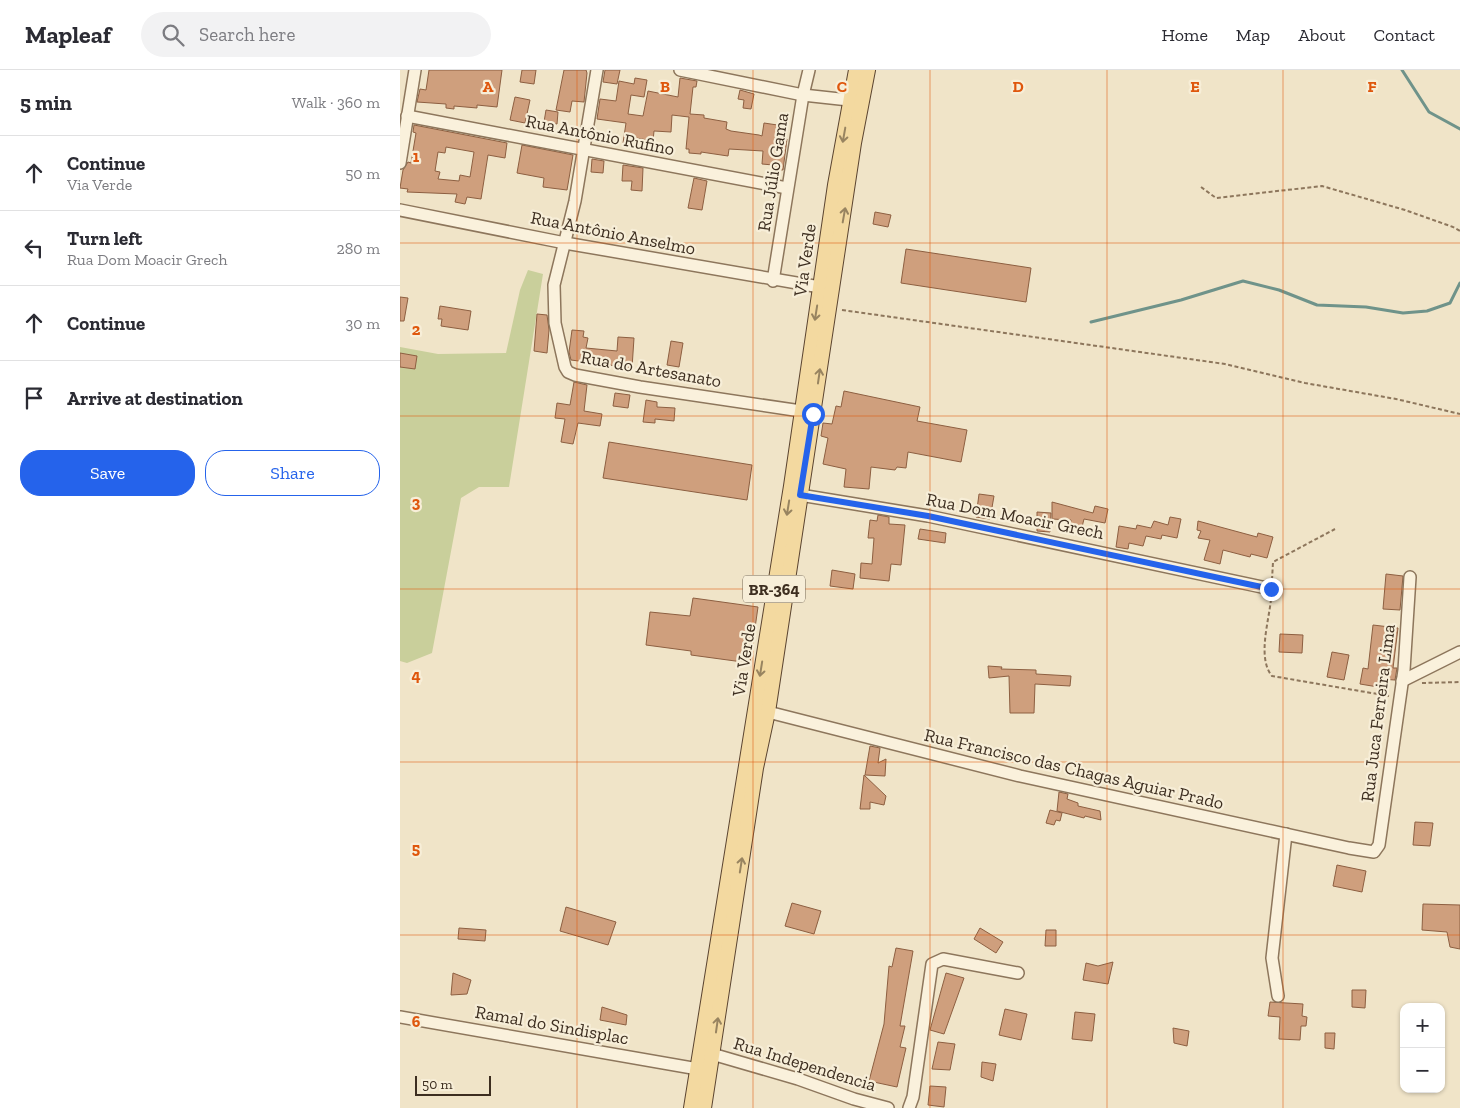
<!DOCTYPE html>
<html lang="en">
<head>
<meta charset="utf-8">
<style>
  body { margin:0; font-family:"Zilla Slab",serif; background:#f2f2f3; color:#2b2b33 }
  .controls { position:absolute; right:15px; bottom:15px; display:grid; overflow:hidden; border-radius:10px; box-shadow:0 1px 4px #0004 }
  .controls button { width:45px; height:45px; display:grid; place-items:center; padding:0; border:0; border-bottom:1px solid #e1e1e2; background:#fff; color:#2b2b33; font:25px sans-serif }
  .scale { position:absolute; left:15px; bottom:12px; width:76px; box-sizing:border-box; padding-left:5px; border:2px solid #3d2e20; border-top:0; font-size:14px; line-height:18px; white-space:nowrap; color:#3d2e20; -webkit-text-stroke:4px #f7eed8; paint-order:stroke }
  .stop { position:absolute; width:15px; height:15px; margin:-11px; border:4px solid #2563eb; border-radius:50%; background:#fff }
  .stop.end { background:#2563eb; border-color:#fff; box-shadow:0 1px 5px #0008 }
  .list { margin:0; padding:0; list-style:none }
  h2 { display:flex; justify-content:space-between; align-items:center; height:65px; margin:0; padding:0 20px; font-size:21px }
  h2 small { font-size:16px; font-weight:400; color:#7c7c81 }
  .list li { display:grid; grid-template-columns:32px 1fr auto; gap:15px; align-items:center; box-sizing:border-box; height:75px; padding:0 20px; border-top:1px solid #e1e1e2 }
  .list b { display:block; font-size:19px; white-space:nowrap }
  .list p { margin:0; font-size:16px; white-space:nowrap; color:#7c7c81 }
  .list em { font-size:16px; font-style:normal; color:#7c7c81 }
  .actions { display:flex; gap:10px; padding:15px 20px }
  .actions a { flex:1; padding:11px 0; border:1px solid #2563eb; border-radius:20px; text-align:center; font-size:18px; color:#2563eb }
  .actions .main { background:#2563eb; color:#fff }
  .icon { flex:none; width:28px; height:28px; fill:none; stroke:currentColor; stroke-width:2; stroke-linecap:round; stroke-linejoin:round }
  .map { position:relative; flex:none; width:1060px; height:1038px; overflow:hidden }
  header { display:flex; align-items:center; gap:30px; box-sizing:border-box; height:70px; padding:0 25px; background:#fff; border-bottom:1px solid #e1e1e2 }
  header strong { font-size:24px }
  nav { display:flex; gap:28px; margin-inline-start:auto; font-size:18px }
  .search { width:350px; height:45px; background:#f2f2f3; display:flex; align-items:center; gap:12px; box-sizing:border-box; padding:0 18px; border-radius:28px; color:#7c7c81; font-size:19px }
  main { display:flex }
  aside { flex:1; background:#fff }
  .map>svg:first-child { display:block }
  .green { fill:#c9cf9b }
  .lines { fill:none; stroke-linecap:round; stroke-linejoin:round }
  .stream { stroke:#6f938a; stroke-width:3 }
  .building { fill:#cf9f7d; stroke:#8d5f41; fill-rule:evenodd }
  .minor-casing { stroke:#8d765c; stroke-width:14 }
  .major-casing { stroke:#5b4430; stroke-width:16 }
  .path { stroke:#8d765c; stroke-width:2; stroke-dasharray:4 2.5; stroke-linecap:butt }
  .minor { stroke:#faf1dc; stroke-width:11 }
  .major { stroke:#f3d9a0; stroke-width:14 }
  .oneway { stroke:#988460 }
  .route { stroke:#2563eb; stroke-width:6 }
  .grid { fill:none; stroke:#df570d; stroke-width:1; stroke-opacity:0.55 }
  .labels { text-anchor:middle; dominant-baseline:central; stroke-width:4.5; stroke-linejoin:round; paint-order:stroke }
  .shield { fill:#f7eed8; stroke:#756857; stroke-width:1 }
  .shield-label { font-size:16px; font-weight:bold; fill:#3d2e20 }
  .street-label { font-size:18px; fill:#3d2e20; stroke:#f7eed8 }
  .grid-label { font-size:16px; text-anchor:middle; font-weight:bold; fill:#df570d; stroke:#f7eed8; stroke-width:4.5; stroke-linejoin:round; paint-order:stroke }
</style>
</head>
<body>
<header>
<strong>Mapleaf</strong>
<div class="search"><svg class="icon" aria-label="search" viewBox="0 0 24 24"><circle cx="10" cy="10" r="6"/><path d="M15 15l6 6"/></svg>Search here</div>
<nav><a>Home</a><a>Map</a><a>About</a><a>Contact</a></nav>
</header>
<main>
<aside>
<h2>5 min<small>Walk · 360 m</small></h2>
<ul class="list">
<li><svg class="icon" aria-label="ahead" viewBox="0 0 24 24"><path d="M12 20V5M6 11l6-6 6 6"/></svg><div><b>Continue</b><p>Via Verde</p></div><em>50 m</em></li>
<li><svg class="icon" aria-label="left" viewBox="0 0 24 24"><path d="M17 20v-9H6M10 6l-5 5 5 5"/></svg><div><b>Turn left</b><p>Rua Dom Moacir Grech</p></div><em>280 m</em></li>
<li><svg class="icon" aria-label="ahead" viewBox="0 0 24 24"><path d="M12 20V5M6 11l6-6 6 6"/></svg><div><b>Continue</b></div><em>30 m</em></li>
<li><svg class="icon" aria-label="arrive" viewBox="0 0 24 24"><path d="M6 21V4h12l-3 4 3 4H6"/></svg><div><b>Arrive at destination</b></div></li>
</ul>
<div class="actions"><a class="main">Save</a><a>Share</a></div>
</aside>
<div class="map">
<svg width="1060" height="1038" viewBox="0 0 1060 1038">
  <rect width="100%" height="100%" fill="#f0e4c8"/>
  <path class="green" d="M128,200l15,4 -34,213h-30l-18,11 -29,155 -25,10 -7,-2v-314l38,7 68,-1 14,-63z"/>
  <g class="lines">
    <g class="stream">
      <path d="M1002,0l27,42 31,17"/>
      <path d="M691,252l90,-22 62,-19 36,9 38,15 49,2 37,6 24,-2 23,-8 10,-20"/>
    </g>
  </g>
  <g class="building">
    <path d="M29,0h73l-5,37 -20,-2v3l-23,-2v3l-8,-1v-4l-29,-2 3,-13 6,1z"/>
    <path d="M122,0h14l-2,14 -14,-2z"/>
    <path d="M164,0h22l1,3 -3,29 -12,-1 -2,11 -14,-2z"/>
    <path d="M205,0h15l-3,14 -14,-2z"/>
    <path d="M235,8l12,2 -3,17 -13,-2 -3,19 15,2 5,-25 30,6 2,-19 17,3 -1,6h-3l-3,27 14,1v3l23,4 -1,7 5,2 28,4 3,1 2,-13 20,3 -1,12 4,1 -4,31 -9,-1 -1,-4 -11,-1 1,-13 -34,-2 -1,7 -27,-4v2l-12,-1v-4h-3l3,-32 -17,-2 -1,17 -17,-1 -1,10 -17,-3 -1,7 -12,-2 3,-20 -29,-4 3,-20 16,2 3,-20 15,3z"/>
    <path d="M340,20l14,4 -3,15 -8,-1 1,-8 -6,-1z"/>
    <path d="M115,27l15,3 -5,23 -15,-3z"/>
    <path d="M146,40l12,2 -1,12 -13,-2z"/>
    <path d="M14,55l93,18 -2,15 -17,-3 -7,44 -14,-2 -2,7 -10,-2 2,-8 -50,-2 1,-3 -8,-1 3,-18 5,-8 3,1 5,-30 -3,-1zM46,77l28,5 -4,25 -10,-2 -1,6 -21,-2 2,-7 -5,-1 3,-19 7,1z"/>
    <path d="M122,75l51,10 -6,35 -24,-3 1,-9 -27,-5z"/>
    <path d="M192,89l12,2 -1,12 -12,-1z"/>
    <path d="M223,95l20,3 -1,23 -11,-1 1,-9h-10z"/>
    <path d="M294,108l13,3 -5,29 -14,-2z"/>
    <path d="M475,142l16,3 -3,12 -15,-3z"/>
    <path d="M506,179l125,19 -5,34 -125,-19z"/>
    <path d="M0,227l8,1 -4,23h-4z"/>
    <path d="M40,236l31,5 -3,19 -27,-4 1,-7h-4z"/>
    <path d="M137,244l10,1 2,15 -2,23 -13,-2z"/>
    <path d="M172,260l12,1 -1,6 5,1 -2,10 31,3 1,-14 16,1 -2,30 -61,-8 -2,-8z"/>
    <path d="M271,271l12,2 -4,24 -12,-2z"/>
    <path d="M0,283l17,3 -2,13 -15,-2z"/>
    <path d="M174,312l13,3 -3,26 18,3 -2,12 -22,-3 -5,21 -12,-2 4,-23 -10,-1 2,-15 13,2z"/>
    <path d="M444,321l76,16 -3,14 50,9 -6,32 -53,-10 -2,16 -9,-1 -2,3 -24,-3 -2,22 -25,-2 2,-18 -23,-5 5,-26 -7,-2 2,-13 9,1 4,-18 5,1z"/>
    <path d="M215,323l15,2 -2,13 -15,-2z"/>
    <path d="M246,330l11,2v5l18,1 -1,13 -19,-2v4l-12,-1z"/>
    <path d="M209,372l143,23 -5,35 -144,-22z"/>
    <path d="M579,424l15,2 -4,23 -14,-2z"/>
    <path d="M652,432l41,11 2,-7 13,3 -3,14 -21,-4 -2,8 -12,-2 1,-5 -19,-1z"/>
    <path d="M637,442l14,1 -1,19 -13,-1z"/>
    <path d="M478,445l11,2v7l16,1 -4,40 -10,-1 -2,17 -29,-3 1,-15 11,1 2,-26h-6l2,-18 7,1z"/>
    <path d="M770,447l11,2 -4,19 -15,-3 -1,4 -15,-3 -3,10 -14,-3 -1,6 -12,-2 3,-21 17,3 1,-4 14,3 3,-7 14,4z"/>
    <path d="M798,451l59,16 1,-4 15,4 -6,21 -16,-4 -1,3 -27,-7 -3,14 -16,-4 6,-20 -12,-2 3,-7 -4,-1z"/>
    <path d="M520,459l26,4 -1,10 -27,-4z"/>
    <path d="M432,500l23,4 -2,15 -23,-3z"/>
    <path d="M986,504l17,2 -3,34 -17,-1z"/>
    <path d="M293,528l65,9 -8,56 -59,-8v-4l-45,-6 4,-33 40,4z"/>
    <path d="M973,555l25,3 -5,40h4l-2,12 -16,-1 -1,8 -18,-3 3,-16 5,1z"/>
    <path d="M880,564l23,1 -1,18 -23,-1z"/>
    <path d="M932,582l17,3 -5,25 -17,-3z"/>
    <path d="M588,596l14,1 -1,2 35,1v4l35,2 -1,10 -35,-2 -1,29h-24l-1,-37 -20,2z"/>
    <path d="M470,676l10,2 -2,15 8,-4 -1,17 -20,-1z"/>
    <path d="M464,705l22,21 -2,9 -14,-3v7h-10z"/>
    <path d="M659,722l9,2 -1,5 11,4v3l22,5 1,9 -16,-4 -1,2 -27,-7z"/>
    <path d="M650,740l12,3 -2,8 -4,-1 -2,5 -8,-2z"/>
    <path d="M1015,752l18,1 -3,23 -17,-1z"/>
    <path d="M937,795l29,6 -4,21 -29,-6z"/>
    <path d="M392,833l29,8 -7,23 -29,-8z"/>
    <path d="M1023,834l37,1v44l-10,-2 -3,-15 -25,-2z"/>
    <path d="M166,837l50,15 -8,23 -48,-14z"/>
    <path d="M59,858l27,2 -1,11 -27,-2z"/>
    <path d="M580,858l23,14 -7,11 -22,-14z"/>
    <path d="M646,860h10v16h-11z"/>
    <path d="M496,878l17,3 -13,75h5l-5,21 6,1 -9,39 -28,-6 15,-57 5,-58 3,1z"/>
    <path d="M713,892l-5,22 -25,-4 3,-17 12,3z"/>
    <path d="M53,903l18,7 -4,14 -16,1z"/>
    <path d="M546,903l18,5 -20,56 -14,-4z"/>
    <path d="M952,920h14l-1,18 -13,-1z"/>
    <path d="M870,932l33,2 -1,12 5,1 -1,9h-5l-1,14 -21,-1 1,-22 -12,-1z"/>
    <path d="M202,937l25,8 -1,10 -26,-5z"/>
    <path d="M605,939l22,5 -6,26 -22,-5z"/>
    <path d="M675,942l20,2 -3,27 -20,-2z"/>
    <path d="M773,958l16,3 -2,15 -13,-3z"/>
    <path d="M925,963h10l-1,16 -9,-1z"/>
    <path d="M538,972l17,2 -5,26 -18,-1z"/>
    <path d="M582,992l14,2 -3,17 -12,-4z"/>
    <path d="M530,1016l16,1 -2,20 -16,-2z"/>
  </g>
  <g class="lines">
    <defs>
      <g id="minor">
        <path d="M197,0l-22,131 -21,84 1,38 10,44 3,5 7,3 65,12 161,24"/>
        <path d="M280,0l123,25 55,6"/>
        <path d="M7,46l380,72"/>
        <path d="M0,93l15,-93"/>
        <path d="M0,140l165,33 255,44"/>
        <path d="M373,211l30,-186 6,-25"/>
        <path d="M400,425l128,21 343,73"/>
        <path d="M1002,611l58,-29"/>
        <path d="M368,642l252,64 329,72 25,4 5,-7 25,-175 6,-93"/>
        <path d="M878,926l-6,-38 14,-124"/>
        <path d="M0,947l298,52"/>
        <path d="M312,984l86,25 56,20 34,9"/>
        <path d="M509,1038l4,-11 19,-133 11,-5 75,14"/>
      </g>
      <g id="major">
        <path d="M291,1038l100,-622 44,-301 21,-115"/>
        <path d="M304,1038l52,-340 12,-56 86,-569 14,-73"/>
      </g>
    </defs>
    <use href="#minor" class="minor-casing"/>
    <use href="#major" class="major-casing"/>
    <g class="path">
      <path d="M801,117l15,11 106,-12 83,24 48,17 7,4"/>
      <path d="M442,240l383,54 80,19 91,16 64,15"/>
      <path d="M872,510l1,-18 62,-33"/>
      <path d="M871,529c-2,22 -14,59 1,77l117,20"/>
      <path d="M1022,613l38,-1"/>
    </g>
    <use href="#minor" class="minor"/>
    <use href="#major" class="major"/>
  </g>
  <defs><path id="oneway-shaft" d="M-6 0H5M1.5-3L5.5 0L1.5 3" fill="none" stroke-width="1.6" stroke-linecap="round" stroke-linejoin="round" transform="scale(1.25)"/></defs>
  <g class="oneway">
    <use href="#oneway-shaft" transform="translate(444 65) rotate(100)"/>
    <use href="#oneway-shaft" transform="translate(444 145) rotate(-80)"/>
    <use href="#oneway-shaft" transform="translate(416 243) rotate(99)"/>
    <use href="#oneway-shaft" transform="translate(419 306) rotate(-82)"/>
    <use href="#oneway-shaft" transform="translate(388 438) rotate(99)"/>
    <use href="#oneway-shaft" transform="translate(361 599) rotate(99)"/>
    <use href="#oneway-shaft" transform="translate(341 795) rotate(-81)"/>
    <use href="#oneway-shaft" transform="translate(317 955) rotate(-82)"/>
  </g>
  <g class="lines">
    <path class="route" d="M413,344l-13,81 128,21 343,73"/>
  </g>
  <path class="grid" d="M177,0v1038M353,0v1038M530,0v1038M707,0v1038M883,0v1038M0,173h1060M0,346h1060M0,519h1060M0,692h1060M0,865h1060"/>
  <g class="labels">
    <rect class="shield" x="343" y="505.5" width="62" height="27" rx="4"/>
    <g class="shield-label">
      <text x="374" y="519">BR-364</text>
    </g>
    <g class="street-label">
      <text transform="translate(200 65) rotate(11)">Rua Antônio Rufino</text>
      <text transform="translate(373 102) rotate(-81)">Rua Júlio Gama</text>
      <text transform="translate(213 163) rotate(11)">Rua Antônio Anselmo</text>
      <text transform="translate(405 190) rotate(-82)">Via Verde</text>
      <text transform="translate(251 299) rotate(10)">Rua do Artesanato</text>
      <text transform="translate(615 446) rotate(11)">Rua Dom Moacir Grech</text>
      <text transform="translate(344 590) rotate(-81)">Via Verde</text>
      <text transform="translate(978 643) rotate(-83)">Rua Juca Ferreira Lima</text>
      <text transform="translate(674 699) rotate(13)">Rua Francisco das Chagas Aguiar Prado</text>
      <text transform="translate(152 955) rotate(10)">Ramal do Sindisplac</text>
      <text transform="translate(405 994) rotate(17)">Rua Independencia</text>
    </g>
  </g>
  <g class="grid-label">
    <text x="88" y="22">A</text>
    <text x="265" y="22">B</text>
    <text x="442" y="22">C</text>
    <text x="618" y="22">D</text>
    <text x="795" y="22">E</text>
    <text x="972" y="22">F</text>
    <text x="16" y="92">1</text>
    <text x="16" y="265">2</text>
    <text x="16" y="438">3</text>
    <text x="16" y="611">4</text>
    <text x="16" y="784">5</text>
    <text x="16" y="957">6</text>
  </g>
</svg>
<div class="controls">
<button>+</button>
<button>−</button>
</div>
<div class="scale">50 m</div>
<div class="stop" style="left:413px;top:344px"></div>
<div class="stop end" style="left:871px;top:519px"></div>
</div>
</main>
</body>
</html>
